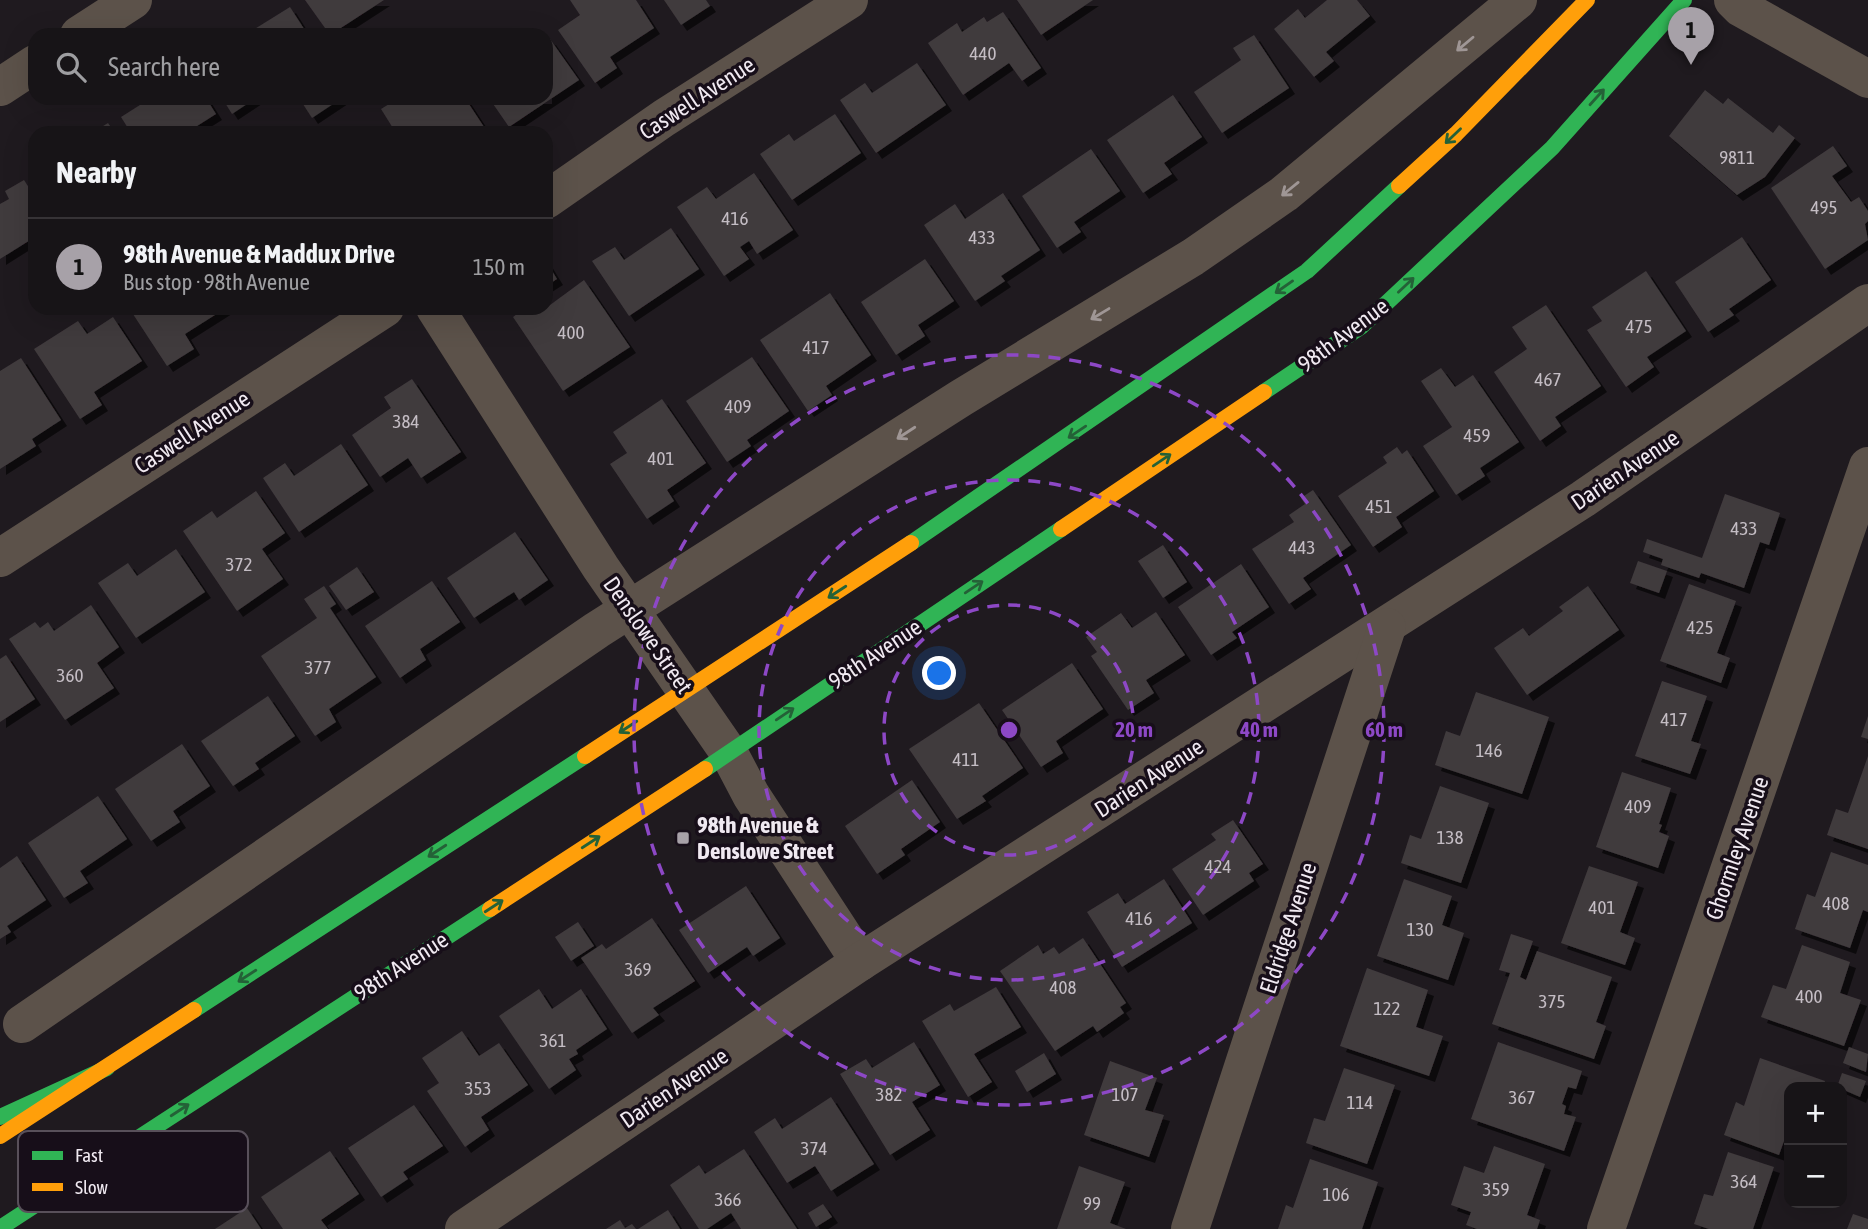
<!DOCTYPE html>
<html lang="en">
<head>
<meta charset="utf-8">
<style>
  body { margin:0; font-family:"Asap Condensed",sans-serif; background:#201d20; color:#f1f3f6 }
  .controls { position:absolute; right:21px; bottom:21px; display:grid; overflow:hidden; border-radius:14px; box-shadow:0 7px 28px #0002 }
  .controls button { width:63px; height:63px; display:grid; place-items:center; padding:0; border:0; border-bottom:2px solid #363336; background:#171417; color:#f1f3f6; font:35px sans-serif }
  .you { position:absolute; left:940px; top:674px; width:24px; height:24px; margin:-18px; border:5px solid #fff; border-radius:50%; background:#1a73e8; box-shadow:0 0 0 10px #1a73e833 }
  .badge { display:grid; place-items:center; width:46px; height:46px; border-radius:50%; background:#a7a1a8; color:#111; font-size:23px; font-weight:700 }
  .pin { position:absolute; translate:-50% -58px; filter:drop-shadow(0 2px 4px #0008) }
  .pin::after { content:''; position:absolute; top:37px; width:24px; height:21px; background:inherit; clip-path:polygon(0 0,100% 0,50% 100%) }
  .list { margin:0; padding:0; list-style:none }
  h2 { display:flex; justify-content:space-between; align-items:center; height:91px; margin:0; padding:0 28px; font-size:30px }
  h2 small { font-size:23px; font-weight:400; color:#9e9ea1 }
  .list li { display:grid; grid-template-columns:46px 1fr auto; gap:21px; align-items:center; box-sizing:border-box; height:98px; padding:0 28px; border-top:2px solid #363336 }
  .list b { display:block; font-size:26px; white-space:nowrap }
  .list p { margin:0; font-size:23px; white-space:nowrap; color:#9e9ea1 }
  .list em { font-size:23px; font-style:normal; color:#9e9ea1 }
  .icon { flex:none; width:38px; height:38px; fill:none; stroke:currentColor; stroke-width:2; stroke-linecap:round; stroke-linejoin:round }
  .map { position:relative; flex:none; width:1868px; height:1229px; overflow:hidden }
  .search { position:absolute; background:#171417; box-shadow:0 7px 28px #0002; left:28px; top:28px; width:525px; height:77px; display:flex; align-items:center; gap:18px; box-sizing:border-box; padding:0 24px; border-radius:21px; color:#9e9ea1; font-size:26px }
  .panel { position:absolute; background:#171417; box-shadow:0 7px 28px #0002; left:28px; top:126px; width:525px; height:189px; border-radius:21px }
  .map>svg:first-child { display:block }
  .building { fill:#403a3d; filter:url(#shadow) }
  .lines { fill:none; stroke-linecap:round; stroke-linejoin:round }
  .street { stroke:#5c524a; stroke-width:38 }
  .fast { stroke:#30b455; stroke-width:16 }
  .slow { stroke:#ff9f0a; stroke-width:16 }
  .oneway { stroke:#9f9695 }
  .oneway2 { stroke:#246137 }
  .ring { fill:none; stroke:#8d48c6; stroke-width:3.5; stroke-dasharray:12 9 }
  .poi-dot { fill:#a7a1a8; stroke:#170e19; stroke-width:2.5 }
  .labels { text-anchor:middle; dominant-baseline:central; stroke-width:7; stroke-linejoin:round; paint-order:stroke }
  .number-label { font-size:19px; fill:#c4bdc4 }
  .street-label { font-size:23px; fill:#f0e9f1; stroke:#170e19 }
  .poi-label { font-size:23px; font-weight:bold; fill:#f0e9f1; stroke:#170e19; text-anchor:start }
  .key { fill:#170e19; stroke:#58505a; stroke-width:2 }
  .key-label { font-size:19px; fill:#f0e9f1 }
  .centre { fill:#8d48c6; stroke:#170e19; stroke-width:3.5 }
  .ring-label { font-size:21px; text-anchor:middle; font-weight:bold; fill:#8d48c6; stroke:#170e19; stroke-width:7; stroke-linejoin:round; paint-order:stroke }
</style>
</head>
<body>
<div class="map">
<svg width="1868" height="1229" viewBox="0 0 1868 1229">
  <defs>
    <filter id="shadow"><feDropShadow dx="6" dy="6" stdDeviation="0" flood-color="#0009"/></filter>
  </defs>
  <rect width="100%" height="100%" fill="#1f1a1f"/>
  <g class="building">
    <path d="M305,0h79l-54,35z"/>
    <path d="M570,0h66l18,28 -44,29 7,11 -22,15 -37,-53 22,-15z"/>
    <path d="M664,0h42l4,6 -29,19z"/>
    <path d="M1017,0h76l-52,35z"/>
    <path d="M1327,0h30l13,16 -44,36 8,9 -20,16 -40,-48 24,-20 7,9z"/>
    <path d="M290,7l18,28h-63z"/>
    <path d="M1003,12l38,56 -19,13 -13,-18 -46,32 -35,-52 29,-20 5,9 22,-15 3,5z"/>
    <path d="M1254,35l35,53 -67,45 -28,-41 47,-32 -8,-12z"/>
    <path d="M550,39l29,41 -70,47 -20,-29h57v-57z"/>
    <path d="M917,63l29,42 -70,48 -36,-53 25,-17 7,10z"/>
    <path d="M1705,90l18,14 5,-6 45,35 6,-8 16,13 -30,39 -28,18 -68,-59z"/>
    <path d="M1173,95l29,42 -38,26 8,11 -29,19 -36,-53z"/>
    <path d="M151,98h55l10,16 -30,19h-55l-10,-16z"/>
    <path d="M222,98h34l-24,16z"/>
    <path d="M299,98h43l-30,20z"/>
    <path d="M399,98h66l23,35h-92l-15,-24z"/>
    <path d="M835,114l26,39 -69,47 -32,-46 29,-20 5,7z"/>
    <path d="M108,123l7,10h-23z"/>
    <path d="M1833,146l14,20 -15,10 19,26 8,-5 9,14v10l-3,3 3,16 -43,29 -54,-81z"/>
    <path d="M1091,149l29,42 -46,31 7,10 -24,16 -35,-52z"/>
    <path d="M754,173l39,57 -36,24 -8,-13 -9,6 9,12 -25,17 -47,-69 30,-20 9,12z"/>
    <path d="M24,180l11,17v40l-35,22v-55l9,-5 -4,-8z"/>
    <path d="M1003,193l37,57 -39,26 4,5 -30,20 -51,-76 31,-21 10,15z"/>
    <path d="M671,228l28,41 -70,47 -37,-55 23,-14 9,13z"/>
    <path d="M1742,237l29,43 -42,29 5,6 -26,17 -33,-50z"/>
    <path d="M925,259l29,42 -36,24 7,11 -29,19 -35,-53z"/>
    <path d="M546,261l11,18 -11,7z"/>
    <path d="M1646,271l40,60 -39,26 7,10 -28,20 -39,-57 15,-9 -10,-14z"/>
    <path d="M584,280l46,67 -67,44 -50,-74 12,-9h21z"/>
    <path d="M830,293l41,62 -45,31 6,9 -24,16 -48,-71z"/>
    <path d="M1546,305l55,81 -46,31 6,9 -21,15 -46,-69 33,-23 -15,-22z"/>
    <path d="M129,308h97l-41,26 9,15 -27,17z"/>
    <path d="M113,317l29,44 -48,31 8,13 -22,14 -46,-70 44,-28 9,13z"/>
    <path d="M752,357l37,54 -42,29 4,6 -24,16 -41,-61z"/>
    <path d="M21,358l40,62 -29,19 4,7 -36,23v-98z"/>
    <path d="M1441,368l14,19 18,-12 46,67 -39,26 5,8 -29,19 -33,-49 29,-19 -31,-46z"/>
    <path d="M412,379l49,73 -40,26 -13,-20 -28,19 -28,-42 39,-27 -7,-11z"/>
    <path d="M662,399l44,64 -39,27 7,11 -27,18 -37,-55 17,-11 -14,-21z"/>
    <path d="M341,444l27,41 -69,47 -36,-54 22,-15 9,13z"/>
    <path d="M1397,447l5,7 5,-4 27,41 -38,26 6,10 -29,20 -35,-51 49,-33 -4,-6z"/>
    <path d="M1313,490l38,55 -48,33 8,11 -22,15 -37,-55 42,-27 -5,-7 16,-11 -4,-6z"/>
    <path d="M256,491l29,42 -23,16 21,30 -46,32 -54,-80 29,-20 5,7z"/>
    <path d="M1725,494l55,19 -11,32 -9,-3 -16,46 -43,-15 -2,5 -38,-13 2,-6 -20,-7 4,-13 55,19z"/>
    <path d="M515,532l33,48 -29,20 -5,-8 -40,26 -27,-40z"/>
    <path d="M1163,545l24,37 -24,16 -25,-37z"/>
    <path d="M176,549l29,43 -69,46 -38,-55 30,-20 9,13z"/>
    <path d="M1638,561l29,10 -8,22 -29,-10z"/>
    <path d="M1241,564l28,43 -37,25 5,6 -26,17 -33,-48z"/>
    <path d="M357,567l17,25 -28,18 -17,-24z"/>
    <path d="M432,581l28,41 -40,27 6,11 -26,18 -35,-52z"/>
    <path d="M1689,584l47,17 -19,52 13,5 -9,25 -61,-22z"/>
    <path d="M324,586l12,18 -6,4 46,69 -47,32 7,13 -21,14 -54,-80 56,-38 -13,-19z"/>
    <path d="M1588,586l31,44 -92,65 -33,-47 29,-20 6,8 34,-25 -4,-4z"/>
    <path d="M91,605l28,42 -22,16 17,25 -49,32 -56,-81 26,-17 5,6 8,-6 6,9z"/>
    <path d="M1156,612l29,43 -39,25 8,13 -26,17 -37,-54 6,-4 -11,-15 35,-24 11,15z"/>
    <path d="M6,655l29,44 -35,23v-63z"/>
    <path d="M1072,663l31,46 -47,32 7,12 -22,14 -39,-57z"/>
    <path d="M1662,681l45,15 -16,45 10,3 -11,30 -55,-18z"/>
    <path d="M1476,692l73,25 -27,77 -87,-29 11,-34 14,5z"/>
    <path d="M268,696l27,40 -40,27 4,6 -26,17 -32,-45z"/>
    <path d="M979,703l44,65 -41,28 4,5 -29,18 -48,-70z"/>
    <path d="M1868,716v23l-7,-2z"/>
    <path d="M182,744l28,42 -37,25 7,11 -29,19 -36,-52z"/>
    <path d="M1868,756v93l-41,-14 9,-26 12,4z"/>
    <path d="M1622,772l49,16 -12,36 3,1 -3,7 10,4 -11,32 -62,-21z"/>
    <path d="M912,780l28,42 -39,27 4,6 -28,19 -32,-48z"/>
    <path d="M1440,786l49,17 -28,80 -60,-20 9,-28 11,4z"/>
    <path d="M98,796l29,43 -47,32 8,12 -24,15 -36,-55z"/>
    <path d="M1233,820l30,44 -14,9 5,8 -51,34 -31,-46 44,-29 -5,-6z"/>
    <path d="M1831,852l37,13v47l-5,-2 -13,38 -55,-19 12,-35 8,3z"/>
    <path d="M17,856l29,44 -39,26 4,6 -11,7v-71z"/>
    <path d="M1589,866l49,16 -18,50 15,6 -10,27 -64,-22z"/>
    <path d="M1164,879l28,44 -70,44 -35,-55 31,-19 7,11z"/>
    <path d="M1404,879l48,17 -10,29 22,8 -16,47 -71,-24z"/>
    <path d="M746,886l34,52 -27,18 -6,-9 -39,26 -29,-43z"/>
    <path d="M652,918l43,63 -42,27 6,7 -27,18 -51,-75 21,-14 4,5z"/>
    <path d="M578,922l16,24 -23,15 -16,-24z"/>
    <path d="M1511,934l22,7 -13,36 6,3 11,-29 75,26 -16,45 10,4 -12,33 -102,-35 18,-51 -11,-3z"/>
    <path d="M1083,938l43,65 -6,4 4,6 -27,19 -4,-6 -38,25 -55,-80 38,-26 5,9 11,-7 5,7z"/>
    <path d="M1802,945l48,17 -10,31 21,7 -17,46 -83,-29 12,-32 13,4z"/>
    <path d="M1367,968l61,22 -12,37 27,9 -14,40 -89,-30z"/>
    <path d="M996,987l25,40 -47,27 18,28 -24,15 -46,-76 28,-17 4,7z"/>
    <path d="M539,989l13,20 29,-20 26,40 -31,21 2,4 -9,5 7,11 -27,19 -50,-73z"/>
    <path d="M462,1031l17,25 20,-13 29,42 -47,32 8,13 -24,17 -38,-56 12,-8 -17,-25z"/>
    <path d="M914,1042l26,43 -28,17 18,28 -40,25 -50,-81 26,-15 6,9z"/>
    <path d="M1498,1042l84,29 -6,18 -8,-2 -6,17 4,2 -2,8 12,3 -12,34 -93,-32z"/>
    <path d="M1849,1047l19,7 -2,18 -23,-9z"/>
    <path d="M1044,1053l12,21 -29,18 -12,-21z"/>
    <path d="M1760,1058l65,23 -2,6h-34v40l-10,28 -55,-20 12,-33 8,4z"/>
    <path d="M1110,1061l47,17 -12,32 19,5 -15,42 -65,-22z"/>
    <path d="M1344,1068l51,17 -28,79 -61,-21 8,-25 11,3z"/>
    <path d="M1842,1073l24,8 -6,16 -23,-10z"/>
    <path d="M831,1097l43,67 -43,27 -16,-25 -28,17 -33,-51 21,-14 7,11z"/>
    <path d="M414,1105l29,41 -40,26 5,7 -27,18 -33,-49z"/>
    <path d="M1494,1146l51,18 -18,51 13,5 -3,9h-60l-11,-4 5,-13 -20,-7 13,-39 20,7z"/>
    <path d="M744,1149l53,80h-56l-10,-16 -24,16h-8l-29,-44 29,-20 6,9z"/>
    <path d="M330,1151l29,43 -38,26 7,9h-45l-22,-32z"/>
    <path d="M1728,1152l46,15 -21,62h-44l-15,-5 10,-30 9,2z"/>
    <path d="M1310,1159l68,23 -16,47h-84l8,-24 7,3z"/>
    <path d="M1079,1166l46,16 -15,41 16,6h-69z"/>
    <path d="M823,1204l9,13 -16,10 -8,-14z"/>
    <path d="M247,1208l14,21h-46z"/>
    <path d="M668,1210l12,19h-42z"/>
    <path d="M1853,1214l15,5v10h-21z"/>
    <path d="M620,1220l5,8 7,-4 4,5h-30z"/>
  </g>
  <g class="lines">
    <g class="street">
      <path d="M1733,0l8,8 127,71"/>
      <path d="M79,35l54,-35"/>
      <path d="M0,87l35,-23"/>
      <path d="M546,200l118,-82 185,-118"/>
      <path d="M435,308l166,260 128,185 22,42 109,167"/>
      <path d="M0,558l385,-250"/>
      <path d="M22,1024l575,-394 364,-232 232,-141 91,-63 234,-194"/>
      <path d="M464,1229l396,-267 723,-463 285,-196"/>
      <path d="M1190,1229l197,-602"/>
      <path d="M1606,1229l262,-763"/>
    </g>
    <g class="fast">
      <path d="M1264,392l98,-66 190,-178 132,-148"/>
      <path d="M911,543l396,-272 92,-85"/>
      <path d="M705,769l356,-240"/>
      <path d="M194,1010l391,-254"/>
      <path d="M0,1117l107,-49"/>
      <path d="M0,1228l490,-319"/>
    </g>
    <g class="slow">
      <path d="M1399,186l57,-52 131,-134"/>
      <path d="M1061,529l203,-137"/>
      <path d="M585,756l326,-213"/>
      <path d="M490,909l215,-140"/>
      <path d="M0,1136l194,-126"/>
    </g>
  </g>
  <defs><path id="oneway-shaft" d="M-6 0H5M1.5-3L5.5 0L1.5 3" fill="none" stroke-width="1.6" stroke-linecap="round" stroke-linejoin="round" transform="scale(1.75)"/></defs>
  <g class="oneway">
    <use href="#oneway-shaft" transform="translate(1465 44) rotate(140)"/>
    <use href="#oneway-shaft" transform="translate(1290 189) rotate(141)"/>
    <use href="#oneway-shaft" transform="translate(1100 314) rotate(149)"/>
    <use href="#oneway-shaft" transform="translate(906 433) rotate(147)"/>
  </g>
  <g class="oneway2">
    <use href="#oneway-shaft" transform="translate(1597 97) rotate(-48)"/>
    <use href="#oneway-shaft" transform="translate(1453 136) rotate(136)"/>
    <use href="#oneway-shaft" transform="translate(1406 285) rotate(-43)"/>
    <use href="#oneway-shaft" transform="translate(1284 287) rotate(145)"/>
    <use href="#oneway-shaft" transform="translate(1077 432) rotate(146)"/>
    <use href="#oneway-shaft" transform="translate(1162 460) rotate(-34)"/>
    <use href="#oneway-shaft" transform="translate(974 587) rotate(-34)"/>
    <use href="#oneway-shaft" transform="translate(837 592) rotate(147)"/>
    <use href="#oneway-shaft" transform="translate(785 714) rotate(-34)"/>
    <use href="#oneway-shaft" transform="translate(628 727) rotate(147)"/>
    <use href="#oneway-shaft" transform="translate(591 842) rotate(-33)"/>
    <use href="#oneway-shaft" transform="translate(437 851) rotate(147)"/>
    <use href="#oneway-shaft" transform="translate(494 906) rotate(-33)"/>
    <use href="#oneway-shaft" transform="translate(247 976) rotate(147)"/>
    <use href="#oneway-shaft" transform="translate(180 1110) rotate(-33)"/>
  </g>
  <g class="ring">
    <circle cx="1009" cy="730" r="125"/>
    <circle cx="1009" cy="730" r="250"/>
    <circle cx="1009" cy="730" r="375"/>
  </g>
  <rect class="poi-dot" x="676" y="831" width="14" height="14" rx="3.5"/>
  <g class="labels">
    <g class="number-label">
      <text x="983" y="53">440</text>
      <text x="1737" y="157">9811</text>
      <text x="1824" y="207">495</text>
      <text x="735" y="218">416</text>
      <text x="982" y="237">433</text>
      <text x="1639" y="326">475</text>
      <text x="571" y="332">400</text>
      <text x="816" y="347">417</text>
      <text x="1548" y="379">467</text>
      <text x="738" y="406">409</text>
      <text x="406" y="421">384</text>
      <text x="1477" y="435">459</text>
      <text x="661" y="458">401</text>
      <text x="1379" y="506">451</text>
      <text x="1744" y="528">433</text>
      <text x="1302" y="547">443</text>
      <text x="239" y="564">372</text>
      <text x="1700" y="627">425</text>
      <text x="318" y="667">377</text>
      <text x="70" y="675">360</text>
      <text x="1674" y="719">417</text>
      <text x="1489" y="750">146</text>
      <text x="966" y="759">411</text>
      <text x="1638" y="806">409</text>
      <text x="1450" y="837">138</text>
      <text x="1218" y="866">424</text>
      <text x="1836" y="903">408</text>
      <text x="1602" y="907">401</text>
      <text x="1139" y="918">416</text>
      <text x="1420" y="929">130</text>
      <text x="638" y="969">369</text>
      <text x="1063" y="987">408</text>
      <text x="1809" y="996">400</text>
      <text x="1552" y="1001">375</text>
      <text x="1387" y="1008">122</text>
      <text x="553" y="1040">361</text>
      <text x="478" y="1088">353</text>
      <text x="889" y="1094">382</text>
      <text x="1125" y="1094">107</text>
      <text x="1522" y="1097">367</text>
      <text x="1360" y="1102">114</text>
      <text x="814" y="1148">374</text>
      <text x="1744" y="1181">364</text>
      <text x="1496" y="1189">359</text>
      <text x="1336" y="1194">106</text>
      <text x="728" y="1199">366</text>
      <text x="1092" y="1203">99</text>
    </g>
    <g class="street-label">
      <text transform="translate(697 98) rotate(-33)">Caswell Avenue</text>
      <text transform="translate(1343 335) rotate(-37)">98th Avenue</text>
      <text transform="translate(192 432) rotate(-33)">Caswell Avenue</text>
      <text transform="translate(1625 470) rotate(-34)">Darien Avenue</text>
      <text transform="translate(648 635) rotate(55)">Denslowe Street</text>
      <text transform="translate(875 654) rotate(-34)">98th Avenue</text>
      <text transform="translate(1149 778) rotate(-33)">Darien Avenue</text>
      <text transform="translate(1737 848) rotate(-71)">Ghormley Avenue</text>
      <text transform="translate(1288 928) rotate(-72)">Eldridge Avenue</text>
      <text transform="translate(401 966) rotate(-33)">98th Avenue</text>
      <text transform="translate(674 1088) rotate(-34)">Darien Avenue</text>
    </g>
    <g class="poi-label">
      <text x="697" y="825">98th Avenue &amp;<tspan x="697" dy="26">Denslowe Street</tspan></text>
    </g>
  </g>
  <rect x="18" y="1131" width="230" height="81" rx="10" class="key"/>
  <rect x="32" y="1151" width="31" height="9" fill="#30b455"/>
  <rect x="32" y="1183" width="31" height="8" fill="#ff9f0a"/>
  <g class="key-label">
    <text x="75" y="1162">Fast</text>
    <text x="75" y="1194">Slow</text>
  </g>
  <circle cx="1009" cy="730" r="10" class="centre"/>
  <g class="ring-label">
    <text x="1134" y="737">20 m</text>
    <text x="1259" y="737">40 m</text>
    <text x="1384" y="737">60 m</text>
  </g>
</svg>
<div class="controls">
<button>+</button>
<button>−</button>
</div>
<div class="you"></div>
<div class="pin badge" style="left:1691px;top:65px">1</div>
<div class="search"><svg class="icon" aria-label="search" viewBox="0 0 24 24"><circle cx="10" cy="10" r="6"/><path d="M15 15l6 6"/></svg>Search here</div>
<section class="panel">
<h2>Nearby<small></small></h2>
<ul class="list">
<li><span class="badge">1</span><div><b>98th Avenue &amp; Maddux Drive</b><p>Bus stop · 98th Avenue</p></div><em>150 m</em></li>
</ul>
</section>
</div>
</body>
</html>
